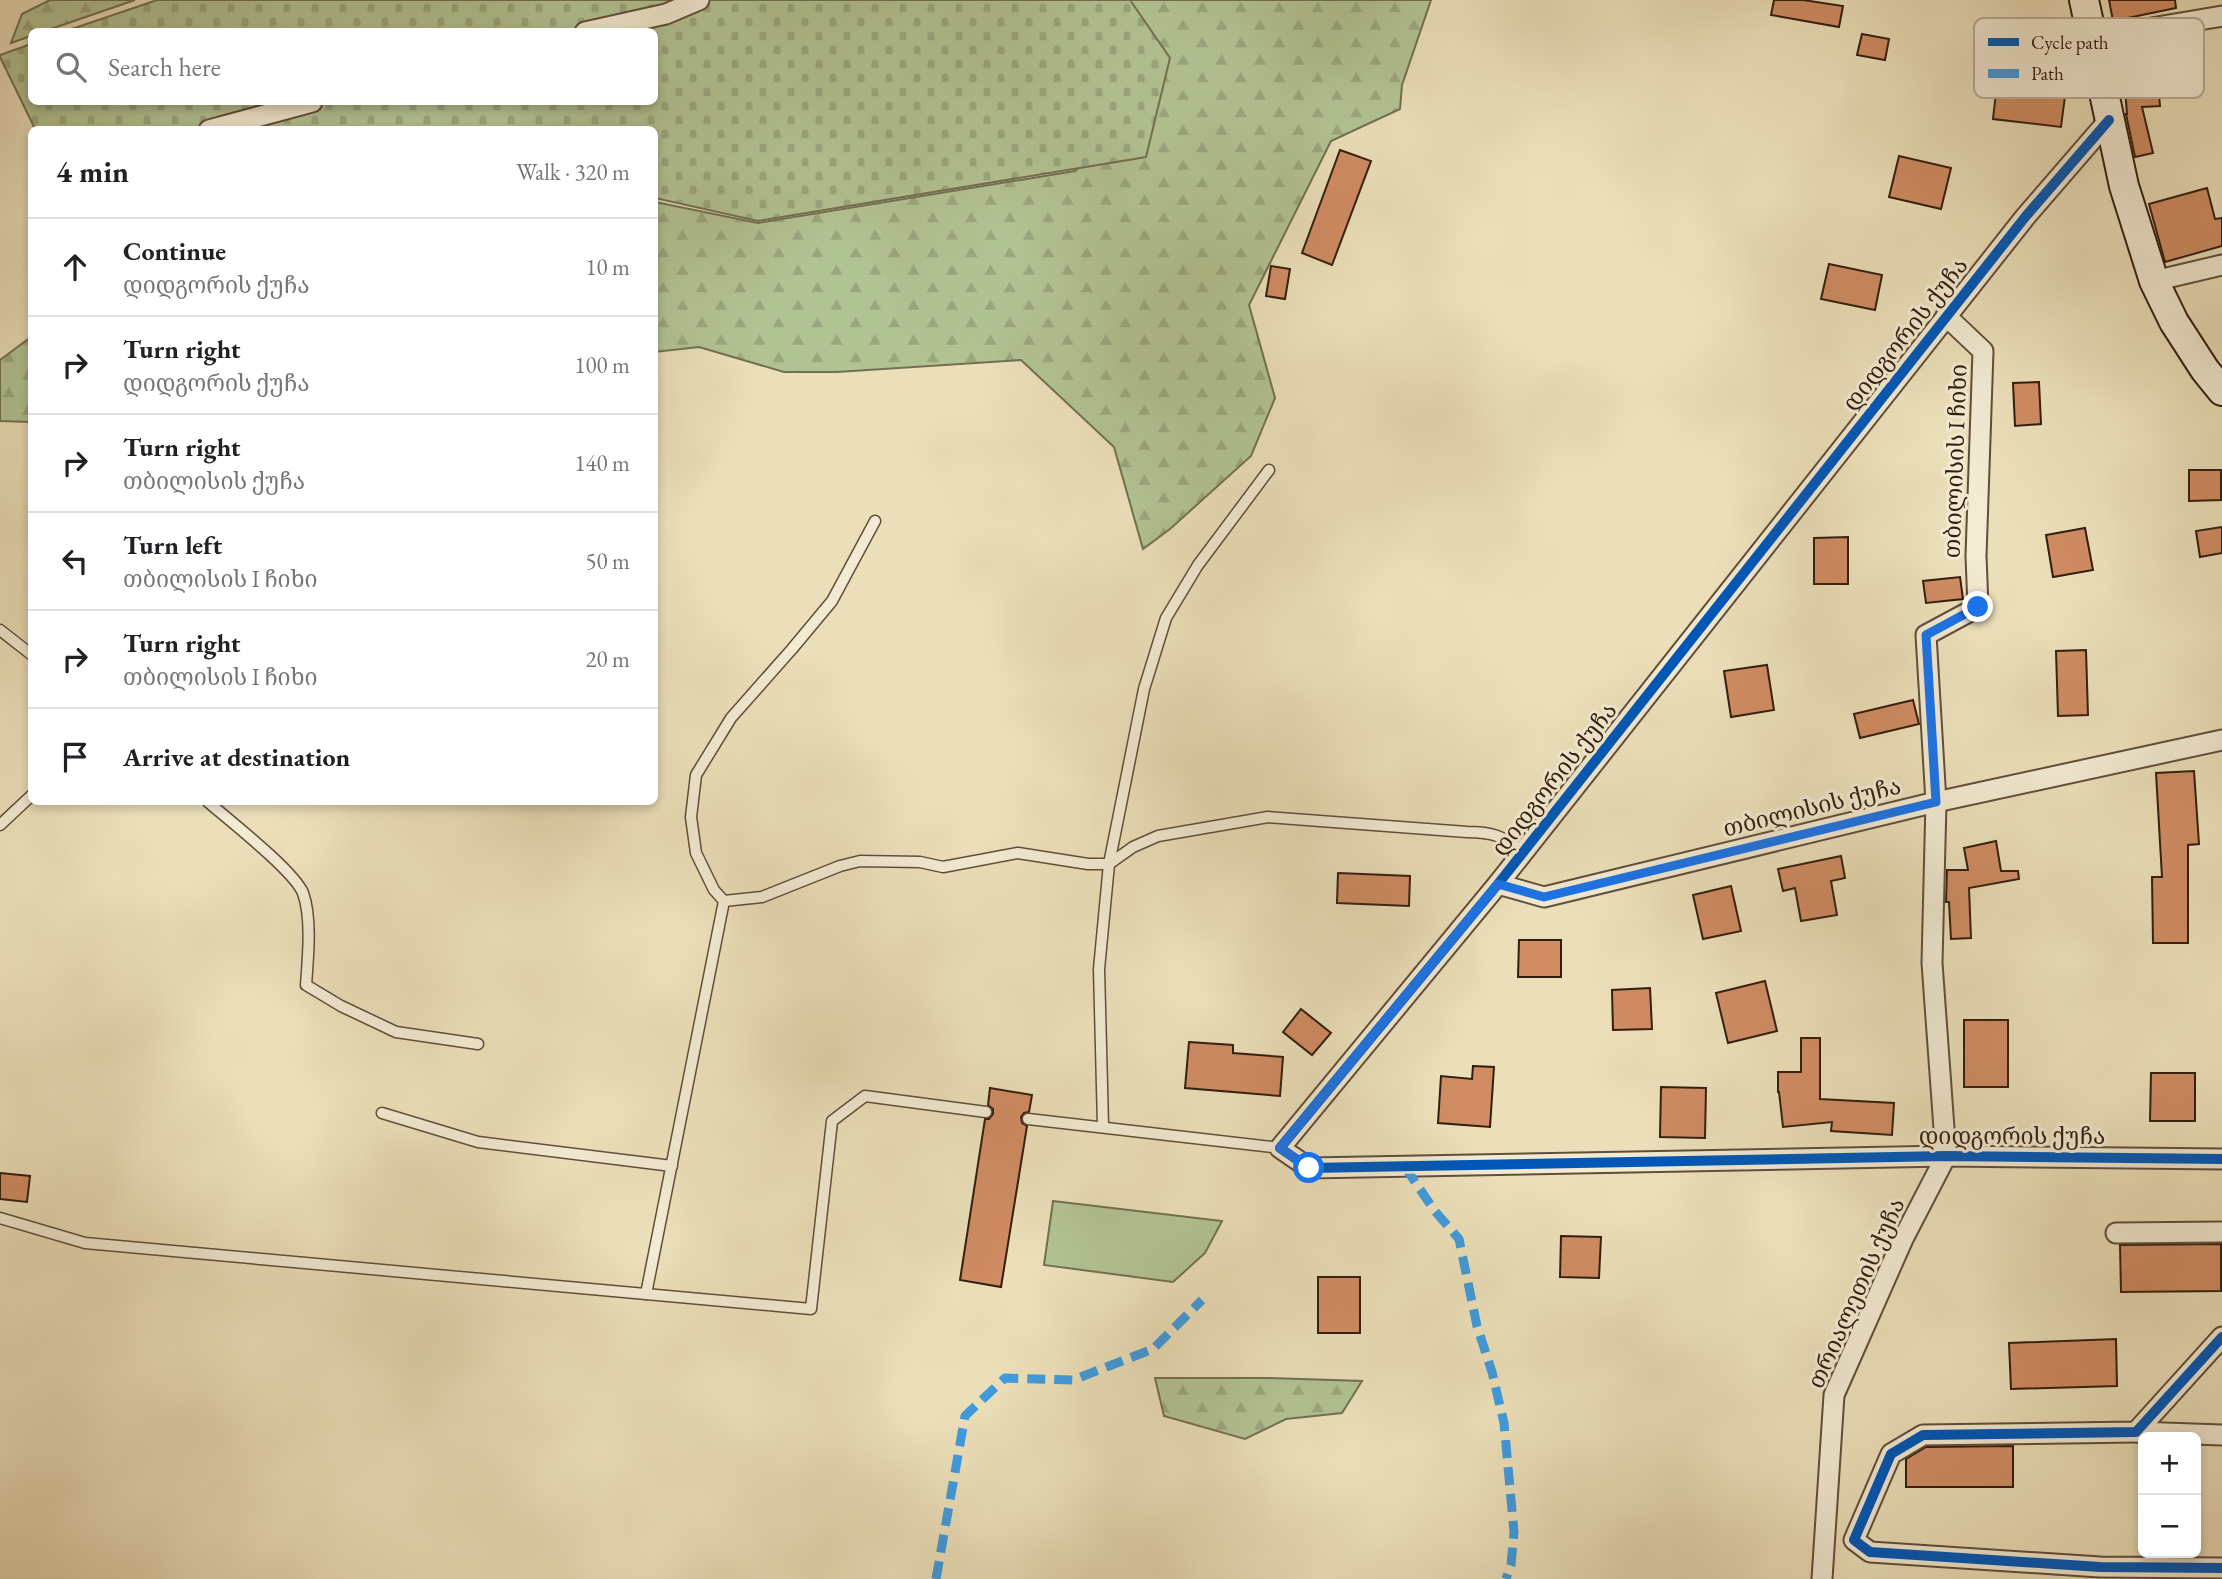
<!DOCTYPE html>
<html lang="en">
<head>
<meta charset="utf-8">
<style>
  body { margin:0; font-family:"EB Garamond","Noto Serif Georgian",serif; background:#f6f6f6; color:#202124 }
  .controls { position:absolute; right:21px; bottom:21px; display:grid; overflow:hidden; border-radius:10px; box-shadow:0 4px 10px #0003 }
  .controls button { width:63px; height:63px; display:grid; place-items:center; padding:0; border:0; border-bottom:2px solid #e0e0e0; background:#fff; color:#202124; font:35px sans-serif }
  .stop { position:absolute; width:21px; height:21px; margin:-16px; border:5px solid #1a73e8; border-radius:50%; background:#fff }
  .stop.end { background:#1a73e8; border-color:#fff; box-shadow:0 2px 7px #0008 }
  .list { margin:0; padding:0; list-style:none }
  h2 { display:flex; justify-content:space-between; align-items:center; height:91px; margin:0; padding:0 28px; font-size:30px }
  h2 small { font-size:23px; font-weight:400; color:#757577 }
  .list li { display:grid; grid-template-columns:46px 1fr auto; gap:21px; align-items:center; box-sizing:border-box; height:98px; padding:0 28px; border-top:2px solid #e0e0e0 }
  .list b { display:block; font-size:26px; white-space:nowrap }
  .list p { margin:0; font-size:23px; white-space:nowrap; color:#757577 }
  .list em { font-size:23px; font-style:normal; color:#757577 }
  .icon { flex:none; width:38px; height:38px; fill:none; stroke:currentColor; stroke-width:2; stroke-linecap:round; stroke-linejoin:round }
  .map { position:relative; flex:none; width:2222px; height:1579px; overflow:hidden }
  .search { position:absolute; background:#fff; box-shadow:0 4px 10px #0003; left:28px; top:28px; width:630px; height:77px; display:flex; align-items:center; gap:18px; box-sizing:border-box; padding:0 24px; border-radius:10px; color:#757577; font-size:26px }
  .panel { position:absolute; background:#fff; box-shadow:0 4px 10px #0003; left:28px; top:126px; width:630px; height:679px; border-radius:10px }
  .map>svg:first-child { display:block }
  .forest { fill:url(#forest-firs); stroke:#727050; stroke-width:2 }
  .cemetery { fill:url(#cemetery-stones); stroke:#727050; stroke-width:2 }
  .park { fill:#b2c393; stroke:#727050; stroke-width:2 }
  .building { fill:#d08c63; stroke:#321e0e; stroke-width:2 }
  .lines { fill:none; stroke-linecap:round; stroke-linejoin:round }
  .lane-casing { stroke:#604e39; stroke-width:13 }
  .street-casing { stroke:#604e39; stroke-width:23 }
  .secondary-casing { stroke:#321e0e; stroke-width:32 }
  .lane { stroke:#f2ead2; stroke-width:10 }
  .street { stroke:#f2ead2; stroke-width:19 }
  .secondary { stroke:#f2ead2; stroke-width:28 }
  .quiet { stroke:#3e9bde; stroke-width:9; stroke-dasharray:18 9; stroke-linecap:butt }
  .cycleway-casing { stroke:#f2ead2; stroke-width:15 }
  .cycleway { stroke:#0057b8; stroke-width:10 }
  .route { stroke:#1a73e8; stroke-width:9 }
  .labels { text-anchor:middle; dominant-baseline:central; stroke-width:6; stroke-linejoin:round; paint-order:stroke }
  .street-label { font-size:23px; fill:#321e0e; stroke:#f2ead2 }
  .key { fill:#f2ead2; stroke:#b8ad97; stroke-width:2 }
  .key-label { font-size:19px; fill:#321e0e }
</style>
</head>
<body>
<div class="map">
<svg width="2222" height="1579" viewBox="0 0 2222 1579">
  <defs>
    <pattern id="forest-firs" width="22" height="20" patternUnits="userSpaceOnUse" patternTransform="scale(1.75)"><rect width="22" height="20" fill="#b2c393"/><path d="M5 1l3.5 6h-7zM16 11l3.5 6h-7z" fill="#9aa77e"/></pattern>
    <pattern id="cemetery-stones" width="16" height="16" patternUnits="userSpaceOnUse" patternTransform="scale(1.75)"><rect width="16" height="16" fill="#b2c393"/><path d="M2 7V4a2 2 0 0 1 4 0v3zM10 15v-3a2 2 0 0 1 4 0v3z" fill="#9aa77e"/></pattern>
  </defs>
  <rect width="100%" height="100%" fill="#ebdfb9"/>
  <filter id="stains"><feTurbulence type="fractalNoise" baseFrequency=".00286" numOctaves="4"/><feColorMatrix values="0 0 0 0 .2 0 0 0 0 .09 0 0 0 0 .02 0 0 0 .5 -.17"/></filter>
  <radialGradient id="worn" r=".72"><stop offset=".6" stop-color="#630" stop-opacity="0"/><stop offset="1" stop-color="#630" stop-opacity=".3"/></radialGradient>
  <g class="forest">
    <path d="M50,0h85l-90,31 -13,1 -1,4 -20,7 11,-29z"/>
    <path d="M1083,0h348l-29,85 -2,24 -69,32 -82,164 26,93 -24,58 -81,73 -27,20 -29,-102 -93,-87 -184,12h-53l-85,-25 -44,5v-150l103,21 317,-52 74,-70z"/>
    <path d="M31,337v85l-31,-1v-61z"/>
    <path d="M1155,1378h114l93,3 -20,32 -56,6 -41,20 -81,-23z"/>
  </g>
  <path class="cemetery" d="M157,0h973l40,58 -24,99 -388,64 -103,-23 -1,-68 -619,-1 -35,-72v-2l31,-11 1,58h622v-70l-588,-1z"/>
  <path class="park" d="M1053,1201l169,20 -17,32 -32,29 -129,-17z"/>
  <g class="building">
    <path d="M1774,0h29l40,6 -4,21 -68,-12z"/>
    <path d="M2109,0h66l1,8 -63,13z"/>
    <path d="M1862,34l27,5 -4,21 -28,-5z"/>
    <path d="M2156,61l4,45 -18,1 11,46 -18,4 -9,-43h1l-4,-50z"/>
    <path d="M1999,65l69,8 -7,54 -68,-8z"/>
    <path d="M1340,150l31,11 -39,104 -30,-12z"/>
    <path d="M1899,156l52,12 -10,41 -52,-12z"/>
    <path d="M2207,188l8,31 7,-1v28l-57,16 -16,-58z"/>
    <path d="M1829,264l53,11 -7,35 -54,-11z"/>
    <path d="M1271,266l19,3 -5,30 -19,-3z"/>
    <path d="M2039,382l2,42 -26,2 -2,-43z"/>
    <path d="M2189,470h32v30l-32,1z"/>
    <path d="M2222,527v26l-22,4 -4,-26z"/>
    <path d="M2085,528l8,42 -40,7 -7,-42z"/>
    <path d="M1848,537v47h-34v-46z"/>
    <path d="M1960,577l3,22 -37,4 -3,-22z"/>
    <path d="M2086,650l2,65 -30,1 -2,-65z"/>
    <path d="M1767,665l7,45 -43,7 -7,-46z"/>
    <path d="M1913,700l6,24 -59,14 -6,-24z"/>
    <path d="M2194,771l5,73 -11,1v98h-35l-1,-66h10l-6,-104z"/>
    <path d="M1996,841l5,30h17l1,8 -50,9 2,50 -20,1 -2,-37h-3l1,-32h21l-4,-22z"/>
    <path d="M1841,856l4,22 -14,3 6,34 -36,6 -6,-33 -12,3 -5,-22z"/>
    <path d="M1338,873l72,3 -1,30 -72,-3z"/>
    <path d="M1731,886l10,45 -38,8 -10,-44z"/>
    <path d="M1519,940h42v37h-43z"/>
    <path d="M1765,981l12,50 -49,12 -12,-50z"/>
    <path d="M1650,988l2,41 -39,1 -1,-40z"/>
    <path d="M1301,1009l30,24 -19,22 -29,-23z"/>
    <rect x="1964" y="1020" width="44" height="67"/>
    <path d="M1801,1038h19v61l74,4 -2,32 -61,-4 1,-9 -49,5 -4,-35h-1v-20h23z"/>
    <path d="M1189,1042l44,3v8l50,4 -3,39 -95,-8z"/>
    <path d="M1473,1066l21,1 -4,60 -52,-4 3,-47 31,3z"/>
    <path d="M2151,1073h44v48h-45z"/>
    <path d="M1661,1087l45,1 -1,50 -45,-1z"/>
    <path d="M990,1088l42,7 -3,17 -5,1 -3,4 1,6 5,3 -26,161 -41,-7 25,-161h4l4,-5v-5l-5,-4z"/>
    <path d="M0,1173l30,3 -3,26 -27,-3z"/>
    <path d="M1561,1236l40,1 -2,41 -39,-1z"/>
    <path d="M2221,1244v47l-100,1 -1,-47z"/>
    <rect x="1318" y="1277" width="42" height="56"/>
    <path d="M2116,1339l1,47 -106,3 -2,-46z"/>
    <path d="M2013,1446v41h-107v-28l20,-12z"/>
  </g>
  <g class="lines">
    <defs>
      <g id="lane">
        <path d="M875,521l-43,80 -40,48 -61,69 -35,57 -5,42 5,36 18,37 10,11 38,-4 78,-31 20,-5 60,1 23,5 75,-14 70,11h21l24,-17 25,-11 110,-19 199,15c26,0 36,4 56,20"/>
        <path d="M0,630l32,25"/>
        <path d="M208,802c21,18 86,69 95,91 9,25 5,65 3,92l35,21 55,26 82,12"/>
        <path d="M0,825l32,-30"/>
        <path d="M382,1113l96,29 194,24"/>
        <path d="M1028,1119l252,29"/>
        <path d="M1103,1126l-4,-157 10,-105 35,-175 22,-71 32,-53 71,-95"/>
        <path d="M0,1218l85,25 726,66 21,-188 33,-25 121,16"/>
        <path d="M646,1294l78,-393"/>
      </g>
      <g id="street">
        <path d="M585,32l81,-18 33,-14"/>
        <path d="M2092,38l130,-22"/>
        <path d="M2109,120l-83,96 -528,668 -218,264 29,20 637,-12 276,3"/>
        <path d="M209,130l103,-28"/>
        <path d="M2154,281l68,-16"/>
        <path d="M1498,884l46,13 392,-95 286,-62"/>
        <path d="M2116,1233l106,-1"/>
        <path d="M2222,1337l-86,95 -213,3 -32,19 -37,86 16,12 230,15 122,1"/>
        <path d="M2136,1432l86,3"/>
        <path d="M1822,1579l12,-184 69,-156 43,-83 -14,-193 4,-161 -10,-167 52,-28 -2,-51 7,-205 -37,-35"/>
      </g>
      <path id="secondary" d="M2084,0l40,186 30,95 20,41 31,48 17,21"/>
    </defs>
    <use href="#lane" class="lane-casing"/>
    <use href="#street" class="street-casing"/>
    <use href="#secondary" class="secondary-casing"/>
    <use href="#lane" class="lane"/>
    <use href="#street" class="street"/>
    <use href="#secondary" class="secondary"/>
    <g class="quiet">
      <path d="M1405,1167l29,43 25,29 18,87 15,46 12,51 10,109 -3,33 -5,14"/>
      <path d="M936,1579l29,-163 40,-38 68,2 80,-31 49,-49"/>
    </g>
    <defs>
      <g id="cycleway">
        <path d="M2109,120l-83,96 -528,668 -218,264 29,20 637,-12 276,3"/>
        <path d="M2222,1337l-86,95 -213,3 -32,19 -37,86 16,12 230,15 122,1"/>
      </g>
    </defs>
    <use href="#cycleway" class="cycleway-casing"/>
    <use href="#cycleway" class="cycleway"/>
  </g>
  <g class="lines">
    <path class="route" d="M1309,1168l-29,-20 218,-264 46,13 392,-95 -10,-167 52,-28"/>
  </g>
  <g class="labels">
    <g class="street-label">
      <text transform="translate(1905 334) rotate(-52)">დიდგორის ქუჩა</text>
      <text transform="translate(1955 461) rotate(-88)">თბილისის I ჩიხი</text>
      <text transform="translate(1554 779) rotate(-52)">დიდგორის ქუჩა</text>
      <text transform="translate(1812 807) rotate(-14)">თბილისის ქუჩა</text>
      <text x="2012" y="1136">დიდგორის ქუჩა</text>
      <text transform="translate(1856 1293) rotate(-66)">თრიალეთის ქუჩა</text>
    </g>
  </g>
  <rect x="1974" y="18" width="230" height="80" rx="10" class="key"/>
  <rect x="1988" y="38" width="31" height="8" fill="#0057b8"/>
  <rect x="1988" y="69" width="31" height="9" fill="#3e9bde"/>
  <g class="key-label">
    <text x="2031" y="49">Cycle path</text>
    <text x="2031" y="80">Path</text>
  </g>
  <rect width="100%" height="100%" filter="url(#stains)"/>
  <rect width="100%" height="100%" fill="url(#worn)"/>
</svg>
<div class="controls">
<button>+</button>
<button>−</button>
</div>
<div class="stop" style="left:1309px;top:1168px"></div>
<div class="stop end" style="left:1978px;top:607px"></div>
<div class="search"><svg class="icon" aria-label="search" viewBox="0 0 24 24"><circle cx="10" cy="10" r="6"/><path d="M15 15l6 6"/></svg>Search here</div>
<section class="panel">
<h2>4 min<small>Walk · 320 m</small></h2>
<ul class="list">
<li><svg class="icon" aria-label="ahead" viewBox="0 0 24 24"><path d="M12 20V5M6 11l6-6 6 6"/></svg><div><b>Continue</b><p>დიდგორის ქუჩა</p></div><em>10 m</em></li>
<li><svg class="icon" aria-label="right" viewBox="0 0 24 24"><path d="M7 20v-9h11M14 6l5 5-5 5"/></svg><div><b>Turn right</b><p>დიდგორის ქუჩა</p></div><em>100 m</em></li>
<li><svg class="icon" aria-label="right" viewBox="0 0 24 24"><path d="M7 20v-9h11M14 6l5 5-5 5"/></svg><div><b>Turn right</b><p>თბილისის ქუჩა</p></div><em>140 m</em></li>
<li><svg class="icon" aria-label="left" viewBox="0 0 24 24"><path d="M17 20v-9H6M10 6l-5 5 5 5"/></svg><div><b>Turn left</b><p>თბილისის I ჩიხი</p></div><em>50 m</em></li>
<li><svg class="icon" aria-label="right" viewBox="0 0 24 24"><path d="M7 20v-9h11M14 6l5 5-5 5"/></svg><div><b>Turn right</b><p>თბილისის I ჩიხი</p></div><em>20 m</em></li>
<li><svg class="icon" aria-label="arrive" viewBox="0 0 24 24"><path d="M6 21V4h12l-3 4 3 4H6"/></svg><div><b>Arrive at destination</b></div></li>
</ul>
</section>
</div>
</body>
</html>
